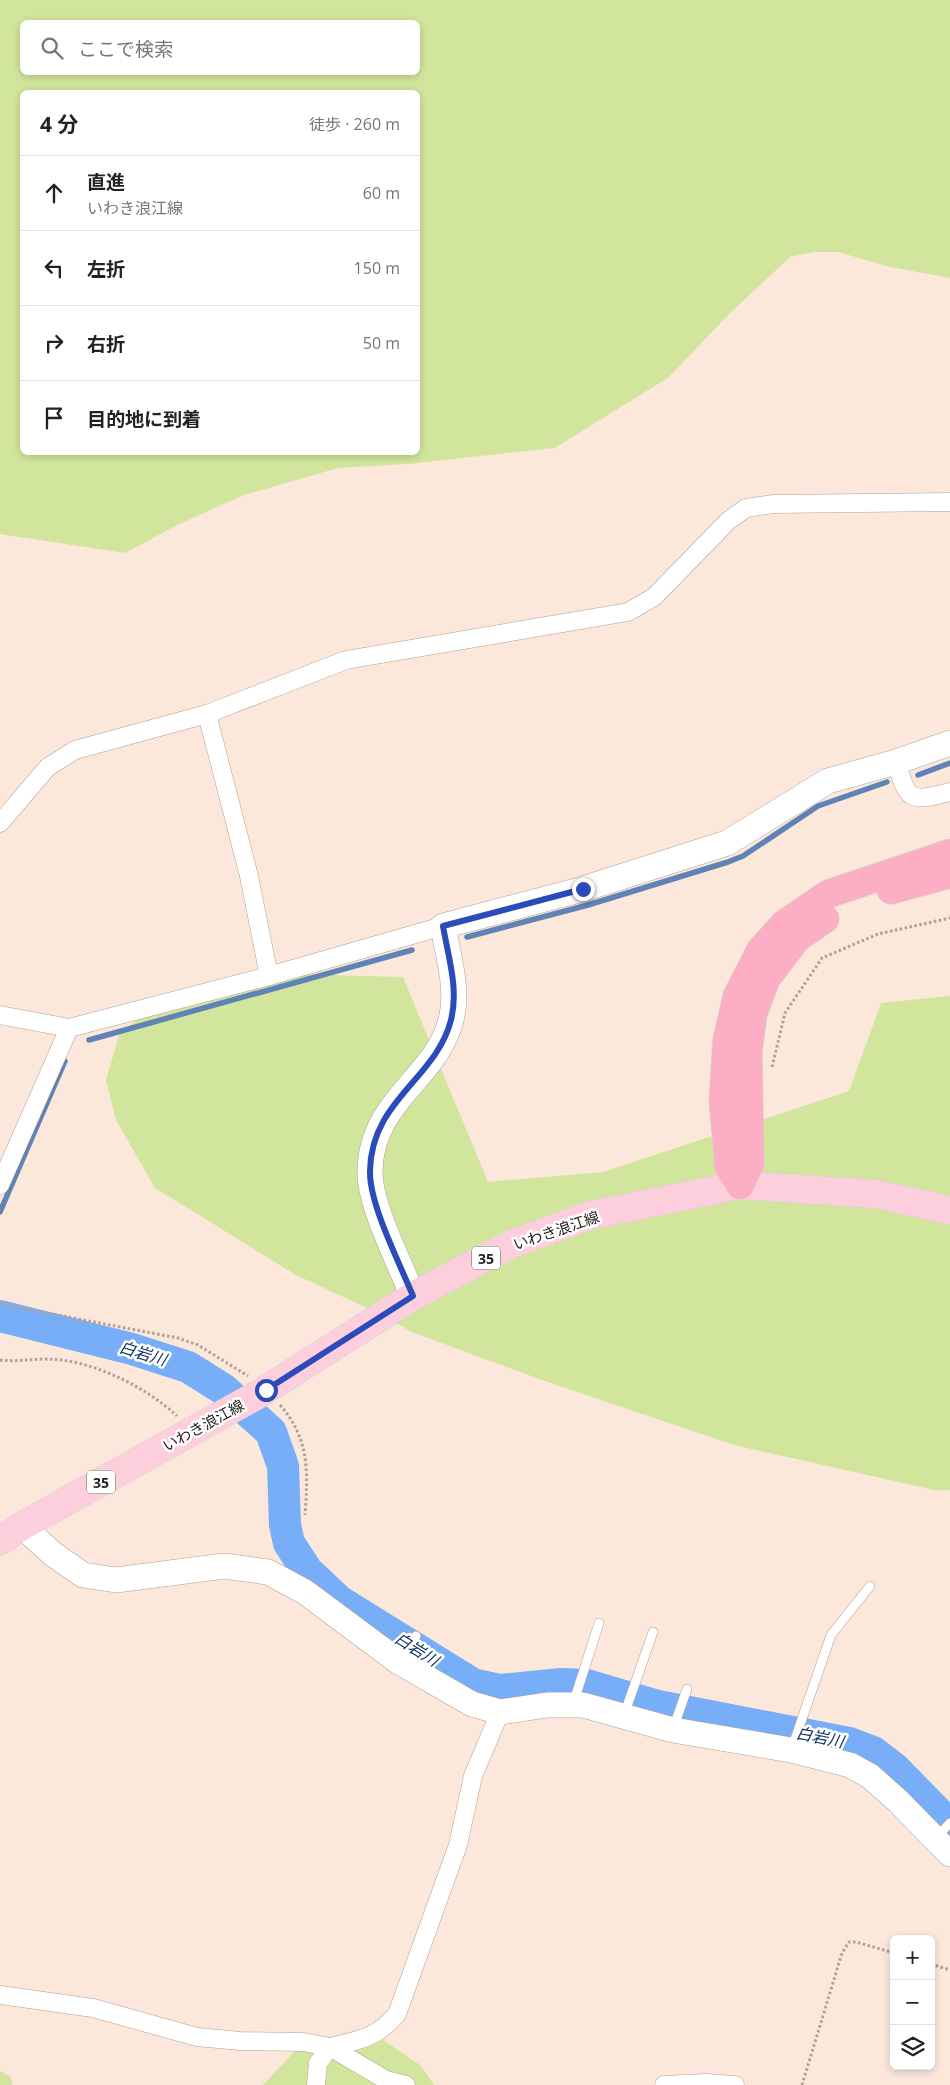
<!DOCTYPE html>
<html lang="ja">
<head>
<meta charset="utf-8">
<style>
  body { margin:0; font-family:"Open Sans","Noto Sans JP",sans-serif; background:#f2f2f2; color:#222 }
  .controls { position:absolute; right:15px; bottom:15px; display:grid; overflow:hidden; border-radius:8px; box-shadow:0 2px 8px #0003 }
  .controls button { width:45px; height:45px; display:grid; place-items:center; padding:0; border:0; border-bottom:1px solid #e0e0e0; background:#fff; color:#222; font:25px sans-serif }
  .stop { position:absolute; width:15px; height:15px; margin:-11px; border:4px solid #2b4bba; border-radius:50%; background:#fff }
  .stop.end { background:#2b4bba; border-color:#fff; box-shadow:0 1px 5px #0008 }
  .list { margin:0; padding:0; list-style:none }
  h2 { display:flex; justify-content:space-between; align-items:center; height:65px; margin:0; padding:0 20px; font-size:21px }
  h2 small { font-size:16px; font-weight:400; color:#767676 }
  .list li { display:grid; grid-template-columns:32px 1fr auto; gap:15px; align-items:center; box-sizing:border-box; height:75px; padding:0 20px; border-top:1px solid #e0e0e0 }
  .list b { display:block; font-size:19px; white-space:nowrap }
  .list p { margin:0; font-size:16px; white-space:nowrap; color:#767676 }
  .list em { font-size:16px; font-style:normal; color:#767676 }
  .icon { flex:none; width:28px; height:28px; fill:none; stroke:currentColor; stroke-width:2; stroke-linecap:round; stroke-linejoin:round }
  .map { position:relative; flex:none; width:950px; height:2085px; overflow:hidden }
  .search { position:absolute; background:#fff; box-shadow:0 2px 8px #0003; left:20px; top:20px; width:400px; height:55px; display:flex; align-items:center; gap:12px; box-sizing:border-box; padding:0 18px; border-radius:8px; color:#767676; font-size:19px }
  .panel { position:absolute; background:#fff; box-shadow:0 2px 8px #0003; left:20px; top:90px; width:400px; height:365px; border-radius:8px }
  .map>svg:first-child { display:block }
  .green { fill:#d2e59c; fill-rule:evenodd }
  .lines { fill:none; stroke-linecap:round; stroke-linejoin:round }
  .stream { stroke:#6083b6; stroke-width:5.5 }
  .river { stroke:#78aef8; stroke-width:32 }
  .lane-casing { stroke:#b2a094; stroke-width:10 }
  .street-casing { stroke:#b2a094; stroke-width:19 }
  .secondary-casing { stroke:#b2a094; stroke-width:26 }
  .primary-casing { stroke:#d4d2d1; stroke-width:29 }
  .highway-casing { stroke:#d4d2d1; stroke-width:29 }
  .path { stroke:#afa096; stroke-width:3; stroke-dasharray:2.5 2.5; stroke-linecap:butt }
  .lane { stroke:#fff; stroke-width:9 }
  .street { stroke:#fff; stroke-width:18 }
  .secondary { stroke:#fff; stroke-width:25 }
  .primary { stroke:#fdcedc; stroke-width:28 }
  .highway { stroke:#fcaec4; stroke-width:28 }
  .route { stroke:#2b4bba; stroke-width:6 }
  .labels { text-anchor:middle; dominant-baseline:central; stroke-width:5; stroke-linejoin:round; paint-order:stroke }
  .shield { fill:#fff; stroke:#68635f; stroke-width:1 }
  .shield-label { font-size:14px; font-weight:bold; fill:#27201b }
  .street-label { font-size:15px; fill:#27201b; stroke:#fff }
  .water-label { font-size:16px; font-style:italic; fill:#113462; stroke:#fff }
</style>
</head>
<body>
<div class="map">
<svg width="950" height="2085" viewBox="0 0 950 2085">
  <rect width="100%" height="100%" fill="#fbe8db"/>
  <g class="green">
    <path d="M0,0h950v278l-60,-11 -52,-15h-25l-23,5 -61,57 -60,63 -114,71 -148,16 -69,4 -94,27 -67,30 -52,28 -125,-19zM418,22v50h-396v-50zM418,92v360h-396v-360z"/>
    <path d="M295,974l108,3 85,205 115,-10 246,-81 32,-88 69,-7v494h-16l-200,-45 -192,-65 -130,-48 -34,-19 -82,-38 -141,-87 -39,-68 -10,-40 14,-48 47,-33z"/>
    <path d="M383,2040l37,25 14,20h-171l33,-35z"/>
    <path d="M0,2071l11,6 1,8h-12z"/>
  </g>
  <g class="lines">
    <g class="stream">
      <path d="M918,775l32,-12"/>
      <path d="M467,937l121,-32 140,-43 15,-6 75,-50 69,-24"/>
      <path d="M89,1040l323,-90"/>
      <path d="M0,1212l65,-151"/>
    </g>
    <path class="river" d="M0,1316l132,33 56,18 35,22 48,43 12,34 2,59 4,18 18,28 32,30 134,83 27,6 61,-6 26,1 71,21 191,37 24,9 21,16 56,57"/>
    <defs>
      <g id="lane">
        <path d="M400,1661l16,-25"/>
        <path d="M573,1704l26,-81"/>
        <path d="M624,1715l29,-83"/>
        <path d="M673,1729l14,-40"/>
        <path d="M792,1748l39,-113 39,-49"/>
        <path d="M937,1837l13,-14"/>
      </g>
      <g id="street">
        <path d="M207,714l42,162 20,100"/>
        <path d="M896,762c12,40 14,40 54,30"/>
        <path d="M0,823l48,-56 27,-17 132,-36 139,-54 282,-48 26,-15 74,-76 18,-13 28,-4 176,-2"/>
        <path d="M0,1015l69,13"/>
        <path d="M0,1185l69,-157 200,-52 174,-50"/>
        <path d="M0,1995l93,13 104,29 43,4 63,1 27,5 56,33 20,5"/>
        <path d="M316,2085l2,-22 12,-16c29,-7 47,-9 67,-33l61,-169 15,-69 27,-64"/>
        <path d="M664,2085l42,-2 29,2"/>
      </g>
      <g id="secondary">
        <path d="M413,1296c-13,-32 -44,-92 -43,-125 1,-71 66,-92 81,-151 8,-31 -3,-64 -8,-94l140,-37 144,-46 101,-62 68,-19 54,-19"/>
        <path d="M22,1526l31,28 30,21 33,5 108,-14 44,6 37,20 94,70 73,42 28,8 47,-7h36l90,25 118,20 59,15 20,11 28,25 52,53"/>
      </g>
      <path id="primary" d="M0,1541l22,-15 237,-132 154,-98 99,-52 79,-29 149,-30 135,9 75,16"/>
      <g id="highway">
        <path d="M891,890l59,-16"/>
        <path d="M740,1185l-11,-18 -6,-66 4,-61 10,-44 23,-45 24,-27 44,-30 122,-41"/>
        <path d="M740,1185l10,-21 -2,-112 5,-38 13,-35 31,-41 28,-19"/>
      </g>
    </defs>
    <use href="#lane" class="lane-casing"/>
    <use href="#street" class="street-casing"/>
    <use href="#secondary" class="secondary-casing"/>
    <use href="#primary" class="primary-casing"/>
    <use href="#highway" class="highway-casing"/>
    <g class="path">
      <path d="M772,1067l13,-54 37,-55 56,-24 72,-16"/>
      <path d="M0,1304l178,34 20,7 50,31"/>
      <path d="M0,1360c16,2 30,-1 46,-1 44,0 99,27 131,57"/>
      <path d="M280,1405c30,34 28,68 25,110"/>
      <path d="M931,1964l19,6"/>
      <path d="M802,2085l40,-132 7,-11h7l38,11"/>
    </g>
    <use href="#lane" class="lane"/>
    <use href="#street" class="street"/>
    <use href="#secondary" class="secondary"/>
    <use href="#primary" class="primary"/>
    <use href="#highway" class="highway"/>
  </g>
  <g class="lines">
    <path class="route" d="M266,1390l147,-94c-13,-32 -44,-92 -43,-125 1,-71 66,-92 81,-151 8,-31 -3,-64 -8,-94l140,-37"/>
  </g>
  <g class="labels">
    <g class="shield">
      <rect x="472" y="1246.5" width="28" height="23" rx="4"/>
      <rect x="87" y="1470.5" width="28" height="23" rx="4"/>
    </g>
    <g class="shield-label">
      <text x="486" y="1258">35</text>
      <text x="101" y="1482">35</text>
    </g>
    <g class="street-label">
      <text transform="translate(556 1230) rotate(-19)">いわき浪江線</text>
      <text transform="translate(203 1425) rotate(-29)">いわき浪江線</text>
    </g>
    <g class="water-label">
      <text transform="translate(143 1353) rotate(17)">白岩川</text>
      <text transform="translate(417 1649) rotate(32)">白岩川</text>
      <text transform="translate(820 1737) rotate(11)">白岩川</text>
    </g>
  </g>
</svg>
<div class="controls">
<button>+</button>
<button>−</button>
<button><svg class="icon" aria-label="layers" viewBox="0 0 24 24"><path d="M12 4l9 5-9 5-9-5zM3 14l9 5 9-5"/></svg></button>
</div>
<div class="stop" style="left:266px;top:1390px"></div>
<div class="stop end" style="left:583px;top:889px"></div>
<div class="search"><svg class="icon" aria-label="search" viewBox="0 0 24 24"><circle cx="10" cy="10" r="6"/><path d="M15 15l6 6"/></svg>ここで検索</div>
<section class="panel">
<h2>4 分<small>徒歩 · 260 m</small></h2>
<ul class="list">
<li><svg class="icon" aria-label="ahead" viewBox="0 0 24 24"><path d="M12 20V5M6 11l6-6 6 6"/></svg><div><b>直進</b><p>いわき浪江線</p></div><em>60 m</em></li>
<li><svg class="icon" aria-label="left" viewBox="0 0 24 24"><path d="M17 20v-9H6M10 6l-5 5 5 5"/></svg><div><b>左折</b></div><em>150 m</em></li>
<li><svg class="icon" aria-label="right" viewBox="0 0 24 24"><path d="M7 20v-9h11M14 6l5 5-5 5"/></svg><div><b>右折</b></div><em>50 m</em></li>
<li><svg class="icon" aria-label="arrive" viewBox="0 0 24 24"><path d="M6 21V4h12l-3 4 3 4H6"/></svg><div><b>目的地に到着</b></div></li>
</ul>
</section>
</div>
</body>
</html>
